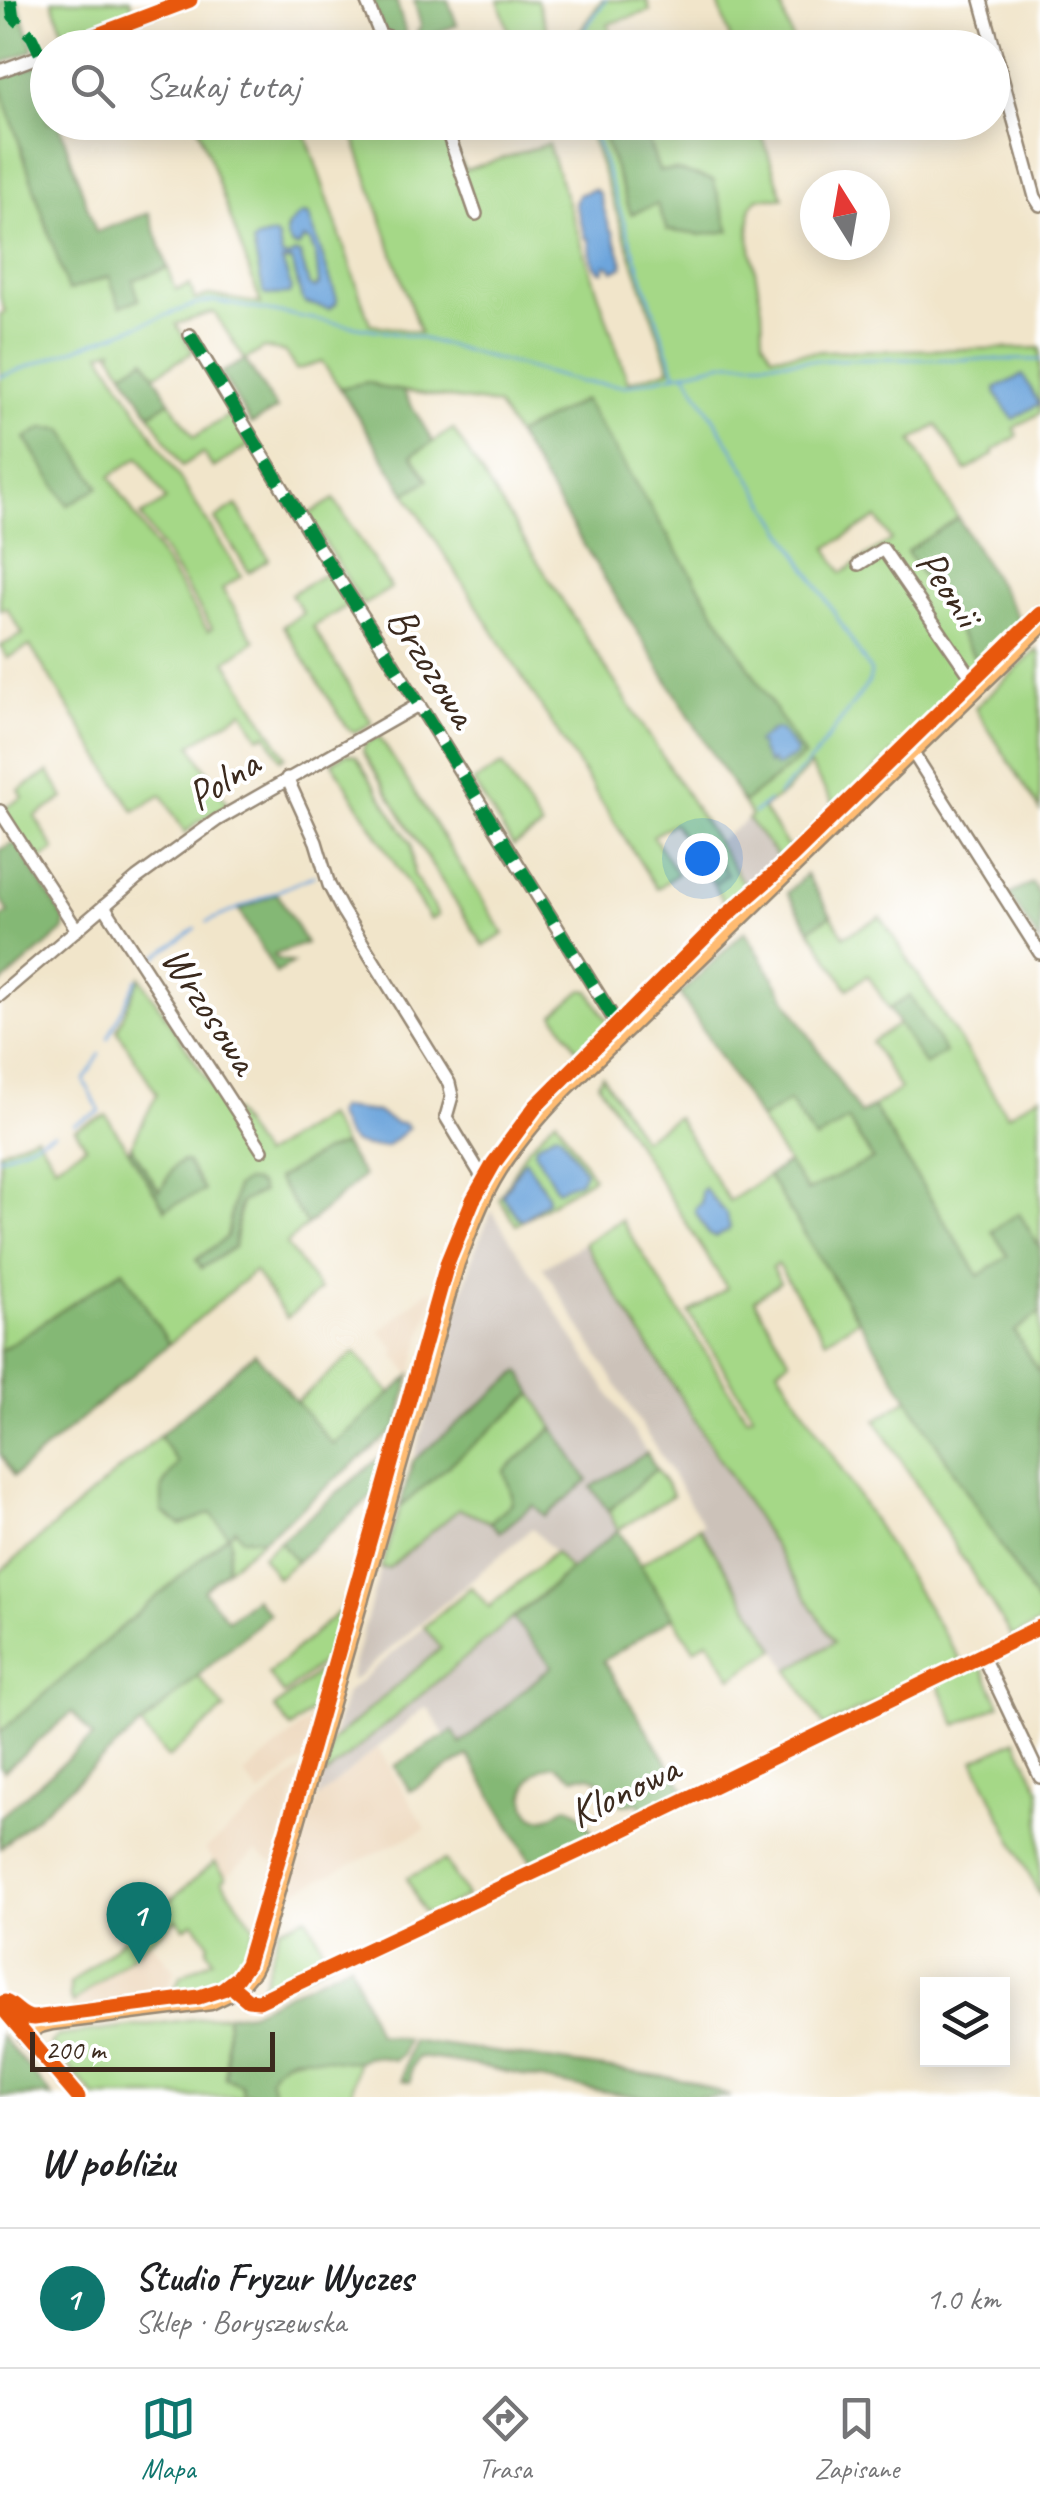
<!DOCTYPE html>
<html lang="pl">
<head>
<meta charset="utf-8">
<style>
  body { margin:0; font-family:Caveat,sans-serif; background:#f6f6f6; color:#202124 }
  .controls { position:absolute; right:30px; bottom:30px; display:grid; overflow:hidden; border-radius:0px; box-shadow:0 5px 25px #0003 }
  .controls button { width:90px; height:90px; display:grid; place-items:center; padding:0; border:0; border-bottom:2px solid #e0e0e0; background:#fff; color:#202124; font:50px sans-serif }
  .compass { position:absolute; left:800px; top:170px; width:90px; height:90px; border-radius:50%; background:#fff; box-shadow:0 5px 25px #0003; rotate:349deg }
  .scale { position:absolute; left:30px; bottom:25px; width:245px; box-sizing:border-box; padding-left:10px; border:5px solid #3b2a1e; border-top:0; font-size:28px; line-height:35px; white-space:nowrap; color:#3b2a1e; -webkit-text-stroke:8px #fff; paint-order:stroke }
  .you { position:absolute; left:702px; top:858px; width:35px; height:35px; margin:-25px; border:8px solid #fff; border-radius:50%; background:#1a73e8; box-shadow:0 0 0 15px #1a73e833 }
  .badge { display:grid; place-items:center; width:65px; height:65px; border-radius:50%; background:#0f766e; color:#fff; font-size:32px; font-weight:700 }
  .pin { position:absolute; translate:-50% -82px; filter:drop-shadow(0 2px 5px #0008) }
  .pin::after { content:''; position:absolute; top:52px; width:35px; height:30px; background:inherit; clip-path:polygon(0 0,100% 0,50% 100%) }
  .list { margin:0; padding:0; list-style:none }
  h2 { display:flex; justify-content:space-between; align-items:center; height:130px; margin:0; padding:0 40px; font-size:42px }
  h2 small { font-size:32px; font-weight:400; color:#757577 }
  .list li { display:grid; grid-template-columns:65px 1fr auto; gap:30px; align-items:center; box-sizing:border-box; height:140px; padding:0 40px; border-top:2px solid #e0e0e0 }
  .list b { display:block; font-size:38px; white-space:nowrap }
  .list p { margin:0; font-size:32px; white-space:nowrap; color:#757577 }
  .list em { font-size:32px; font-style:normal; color:#757577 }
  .icon { flex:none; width:55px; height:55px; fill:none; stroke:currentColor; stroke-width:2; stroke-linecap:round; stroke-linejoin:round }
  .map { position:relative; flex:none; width:1040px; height:2097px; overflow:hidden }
  .search { position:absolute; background:#fff; box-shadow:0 5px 25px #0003; left:30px; right:30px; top:30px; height:110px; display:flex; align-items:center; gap:25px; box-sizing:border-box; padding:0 35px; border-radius:55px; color:#757577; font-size:38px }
  .sheet { height:270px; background:#fff }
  nav { display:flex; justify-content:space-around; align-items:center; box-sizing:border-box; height:140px; border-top:2px solid #e0e0e0; background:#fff; font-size:28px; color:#757577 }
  nav a { display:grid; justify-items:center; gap:5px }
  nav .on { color:#0f766e }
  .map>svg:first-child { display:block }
  .built { fill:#edd7bb }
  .industrial { fill:#ccc2b9 }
  .green { fill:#a5d887; stroke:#708152; stroke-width:2.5; fill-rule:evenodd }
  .forest { fill:#84b874; stroke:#607149; stroke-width:2.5 }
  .water { fill:#6da5dc; stroke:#54687d; stroke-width:2.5 }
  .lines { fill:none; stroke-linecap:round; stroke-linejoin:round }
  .stream { stroke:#6da5dc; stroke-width:2.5 }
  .minor-casing { stroke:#968874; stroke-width:16 }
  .major-casing { stroke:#968874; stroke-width:19 }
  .minor { stroke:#fff; stroke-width:11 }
  .major { stroke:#ffbb71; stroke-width:14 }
  .quiet { stroke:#00873e; stroke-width:12; stroke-dasharray:25 12; stroke-linecap:butt }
  .cycleway-casing { stroke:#fff; stroke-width:21 }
  .cycleway { stroke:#e8590c; stroke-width:15 }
  .labels { text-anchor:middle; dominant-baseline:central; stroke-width:8; stroke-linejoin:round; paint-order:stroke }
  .street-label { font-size:42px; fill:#3b2a1e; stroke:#fff }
</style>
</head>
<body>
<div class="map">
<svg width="1040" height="2097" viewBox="0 0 1040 2097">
  <rect width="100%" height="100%" fill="#fff"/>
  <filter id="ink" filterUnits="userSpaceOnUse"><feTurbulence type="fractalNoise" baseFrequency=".01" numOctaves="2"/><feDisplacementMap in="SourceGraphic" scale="20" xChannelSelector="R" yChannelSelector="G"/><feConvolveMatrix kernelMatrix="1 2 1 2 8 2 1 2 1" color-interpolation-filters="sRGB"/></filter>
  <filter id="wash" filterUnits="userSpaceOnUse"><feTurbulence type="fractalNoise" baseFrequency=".0048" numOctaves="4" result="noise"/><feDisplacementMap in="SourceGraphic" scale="40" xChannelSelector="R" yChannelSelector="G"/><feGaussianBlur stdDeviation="2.25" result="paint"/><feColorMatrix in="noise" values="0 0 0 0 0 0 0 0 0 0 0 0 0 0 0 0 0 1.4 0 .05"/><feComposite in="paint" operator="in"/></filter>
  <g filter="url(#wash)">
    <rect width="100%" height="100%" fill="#f1e5ca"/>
    <g class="built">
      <path d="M429,1290l6,1 -24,84 -18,-22 3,-3 -16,-19z"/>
      <path d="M317,1713l-14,49 -10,5 -33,28 -16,-20z"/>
      <path d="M378,1748l48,81 -137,65 28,-95z"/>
      <path d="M302,1768l-28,95 -19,-11 -29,25 -21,-27z"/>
      <path d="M149,1940l26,31 -11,27 -89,11 -2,-6z"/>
    </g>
    <g class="industrial">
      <path d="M748,819l33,42 -32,31 -31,-51z"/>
      <path d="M492,1211l155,242 -55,34 26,43 -48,40 -38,-42 -178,152 -4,-1 31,-111h8l70,-59 31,13 10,10 33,-28 12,12 42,-35 -67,-110 -107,90 62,-211z"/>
      <path d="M584,1243l250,400 -45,27 -90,-143 4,-3 -160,-257z"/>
      <path d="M513,1619l40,47 -93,79 -7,-14 -8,5 -16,-27 -5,-1 -107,91 5,-21z"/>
      <path d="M424,1627l18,21 -110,93 14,-48z"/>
    </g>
    <g class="green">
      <path d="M52,0h78l4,12 -69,25z"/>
      <path d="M498,0h39l16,47h-39z"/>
      <path d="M602,0h45l3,11 -42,13 8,23h-48z"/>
      <path d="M717,0h62l16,47h-62z"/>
      <path d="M0,84l68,206 41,-14 23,4 36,-12 8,22 14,-5 5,15 14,-5 52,9 -64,-181h105l68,201 50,9 -71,-210h92l24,47 83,-26 80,238 42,-13 -84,-246h13l32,90 82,-32 -38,-11 -16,1 -17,-48h116l25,75h-25l-7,8 -2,30 13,73 1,31 9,15 52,-4 216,-3v65l-26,15 4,8 -24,14v4l-28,17 -29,-46 -25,16 46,77 -51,34 75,117 -146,139 -26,-42 -25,27 -22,15 28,44 -10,9 -33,-42 3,-3 -8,-13 61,-47 -221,-356 -67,35 -19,-30 -114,-17 -15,-6 -28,6 -18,-26 -26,8 -11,-18 -21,-4 -19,12 -31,-48 -38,12 17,28 -38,23 -10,-16 -22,13 -11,-18 1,-5 -12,4 140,223 -19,13 33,52 -29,20 60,95 -5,3 -15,-25 -7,3 -16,-26 -52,34 37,60 -33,19 -10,9 -23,-38 -28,16 -104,-165 -23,12 -6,-12 22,-12 -17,-27 -6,3v-296l5,-2 -5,-15zM307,214l30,85 -1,5 -7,5 -28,-13 -8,-34 -11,-1 -29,-18 4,-4 19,-3 6,20 6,2 7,-5 5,1 9,31 6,3 5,-7 -4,-25 -6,-15 -6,-2 -6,7h-5c-16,-18 -2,-23 14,-32zM139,457l27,43 -25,16 71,112 -4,3 -98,-155zM877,518l14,22 -49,33 -15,-25z"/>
      <path d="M170,401l24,36 37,-23 19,31 -37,23 -10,-15 -21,13 -32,-52z"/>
      <path d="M453,429l296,463 -20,18 -15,-25 13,-11 -22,-35 -15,9 -16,-25 -21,13 24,38 -20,15 -251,-395 22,-14 -16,-25z"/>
      <path d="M334,499l57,89 -28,17 -55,-90z"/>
      <path d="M236,505l33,54 -20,13 -34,-53z"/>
      <path d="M328,572l20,33 -35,22 59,96 -17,9 -7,-3 -65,-103 20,-13 -12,-19z"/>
      <path d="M1037,650l3,5v155l-65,-102z"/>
      <path d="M379,736l125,198 -20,12 -52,-80 -69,-114 2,-8z"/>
      <path d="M347,754l9,2 55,88 3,31 24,40 -8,5 -98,-158z"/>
      <path d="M502,765l40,63 -29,18 -40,-64z"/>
      <path d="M49,772l15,26 -29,19 20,33 -18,12 -34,-53 20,-12 -4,-7z"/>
      <path d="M831,915l13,21 37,-19 126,198 33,-20v153l-21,-34 -10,42 -30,20 -106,-169 27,-18 -29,-47 28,-18 26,41 19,-13 -34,-55 -21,12 -21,-34 -20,14 -38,-60z"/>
      <path d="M140,977l89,136 4,-2 29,45 64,-40 17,29 -20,7 -46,27 30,46 -21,19 34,46 -33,28 -33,-47 -85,73 -46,-74 -123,81v-200l36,-16 19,30 31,-19 -11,-17 31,-14 59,94 1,-31 -3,10 -3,4 -29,-46 26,-52 -40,-64zM236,1187l5,15 -7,45 -33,21 -4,-9 30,-21z"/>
      <path d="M582,990l7,1 19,31v9l-26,25 -28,-42z"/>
      <path d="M602,1075l40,64 35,-22 52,84 39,-25 90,144 -32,20 -49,-76 -5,4 8,14 -26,18 36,60 -12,8 183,293 -137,66 -35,-57 45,-28 -250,-399 37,-23 126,198 6,-3 -64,-102 38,-25 -129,-205z"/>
      <path d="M789,1101l59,19 25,40 -67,32 -46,-72z"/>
      <path d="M556,1118l37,59 -77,48 -17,-26 27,-49z"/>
      <path d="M1040,1313v61l-26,-43z"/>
      <path d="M355,1352l36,42 -58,51 -37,-43z"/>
      <path d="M533,1394l21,34 -50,43 8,24v8l-22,19 -31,-13 -70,59h-8l19,-61z"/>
      <path d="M908,1399l132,209v15l-28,14 -136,-217z"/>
      <path d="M159,1436l19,27 -16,24 49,26 37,26h16l-38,31 1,-12 -227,174v-160z"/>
      <path d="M656,1469l17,26 -55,35 -10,-19z"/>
      <path d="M699,1527l77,122 -44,29 -24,-38 -14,9 -54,-84z"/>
      <path d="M280,1541l16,21 -19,16 -15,-22z"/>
      <path d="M555,1552l15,18 -248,208 10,-37 109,-93 -17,-21 47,-40 18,20z"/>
      <path d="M343,1608h3l-12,44 -50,42 -16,-20z"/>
      <path d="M331,1661l-12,43 -28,24 -17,-20z"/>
      <path d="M977,1664l4,1 19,40 -43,20 -20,-43z"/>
      <path d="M198,1676l27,33 -57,49 -27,-32z"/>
      <path d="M1016,1740l24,49v108l-66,-137z"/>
      <path d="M445,1860l22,36 -37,19 -7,-3 -16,-34z"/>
      <path d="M215,1862l11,15 -4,4 33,46c-15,54 -21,63 -78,70l-2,-9 6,-12 32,-17 -6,-10 2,-6 -15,-21 -10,6 -7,-9 -104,84 -3,-5v-14z"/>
      <path d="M307,1916l23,46 -71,35 21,-69z"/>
      <path d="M227,2015l-1,63 17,8 -1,11h-147l-45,-52 7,-9z"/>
      <path d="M311,2056l47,5 -7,36h-76l-5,-20c9,-19 22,-19 41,-21z"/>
    </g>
    <g class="forest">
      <path d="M0,0h17l17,50 -34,14z"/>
      <path d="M370,0h26l10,34 -12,2 -10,-4z"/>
      <path d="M414,0h34l9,25 -37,14 -3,-7 4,-6z"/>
      <path d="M39,64l8,24 1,34 11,1 37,109 53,-19 19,55 -35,12 6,20 -19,6 -11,-30 -41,15 -68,-207v-6z"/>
      <path d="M599,123h43l17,48 16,-1 38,10 17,51 -30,4 -33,-5 -10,-26 -26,10z"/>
      <path d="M145,359l25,42 -20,13 -27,-42z"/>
      <path d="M245,360l32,49 -26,15 -30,-51z"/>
      <path d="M368,382l15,6 20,3 30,51 -21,13 16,25 -22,14 -66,-106z"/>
      <path d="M584,400l220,356 -61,47 -227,-368z"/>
      <path d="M43,428l20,1 36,58 -31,18 -43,-67z"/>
      <path d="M958,518l65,108 -41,43 -75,-118z"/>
      <path d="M705,839l22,35 -13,11 -24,-37z"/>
      <path d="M12,843h4l49,77 -1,10 -64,55v-67l9,-5 -9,-16v-47z"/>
      <path d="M806,874l25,41 -21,14 -23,-36z"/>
      <path d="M1032,883l8,13v47l-31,-48z"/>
      <path d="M277,893l29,50 -32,12 2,3 17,5 -17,10 -37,-63z"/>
      <path d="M745,931l58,95 57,88 13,-7 106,169 29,-20 -16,-25 27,-18 21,35v65l-26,18 26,43v234l-272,-432 20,-13 19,28 66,-32 -25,-39 -33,20 -26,-39 -29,19 -80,-126z"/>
      <path d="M910,996l35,56 -20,13 -36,-56z"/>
      <path d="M343,1145l20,31 -56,49 -30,-46 46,-27z"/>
      <path d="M131,1146l28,45c11,-10 7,-22 24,-30l4,1 17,29 -39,18 -36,-58z"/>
      <path d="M246,1181l8,1 6,4 2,6 -21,10 -2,4 -5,41 -32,21 -6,-8 31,-23 9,-50z"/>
      <path d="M123,1270l46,74 -155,132 -14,-22v-103z"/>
      <path d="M255,1353l78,92 78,-70 -14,53 -133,111 -22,-1 -7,-9 -6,6 2,8 -5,27 -23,20 25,30 27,-22 14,16 -269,234v-31l93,-80 -21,-25 -68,59 -4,-5v-34l228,-197 -17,-22 -30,12 -19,-13v-25l16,-24 -19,-27z"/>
      <path d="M520,1371l13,23 -133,113 13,-46z"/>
      <path d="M554,1428l34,53 -43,35 -12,-11 -33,27 -10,-10 22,-19v-8l-8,-24z"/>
      <path d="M390,1449l-11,41 -83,72 -16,-21z"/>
      <path d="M647,1453l9,16 -48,42 -17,-24z"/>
      <path d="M618,1530l55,87 -70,44 82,129 -2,7 -37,18 -8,-13 -15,3c-24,-16 -17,-34 -50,-28l-18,-12c-41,5 -35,59 -10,53 8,-1 15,-8 22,-12 15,3 21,21 29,33l-61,29 -67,-112 -58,35 -15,-25 58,-35 8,13 91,-78 -39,-47z"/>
      <path d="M350,1963l27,71 29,5 -4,15 -8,6c-7,-1 -16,-4 -23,-4 -11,1 -4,4 -15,5 -30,4 -67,-22 -86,16l5,20 -33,-4v-8l-16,-7 1,-63 23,-3z"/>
      <path d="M0,2035l53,62 -9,-2 -44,2z"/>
      <path d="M411,2040l276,40 44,17c-28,0 -58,0 -85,0 -78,-7 -152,-33 -229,-40l-5,10 -2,15 -8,-2z"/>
    </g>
    <g class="water">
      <path d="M594,189l5,4 11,36 3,3 10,31v4l-10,4 -3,-5 -5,-1 -1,6h-4c-11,-9 -9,-21 -11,-32l-3,-1 -11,-34 3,-9z"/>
      <path d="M302,214l7,2 28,83 -1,5 -7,5 -24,-6 -4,-7 -9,-35h-10l10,28 -3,5 -23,1 -3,-5 -10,-47 4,-4 16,-4 5,3 4,18 6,2 7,-5 5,1 9,31 6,3 4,-3 -3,-29 -6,-15 -6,-2 -6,8 -5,-1c-14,-13 -4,-23 9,-32z"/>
      <path d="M1023,375l16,29 -26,15 -17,-25v-6z"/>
      <path d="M773,730h7l16,21 -1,5 -20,11 -3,-6 -4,3 -8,-15 1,-4 -4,-1 -1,-2z"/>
      <path d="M340,1108l37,4 18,11 10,1 4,4 -22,18c-35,2 -38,-2 -52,-32z"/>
      <path d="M556,1132l5,3 24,37 -6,9 -22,9 -22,-39 1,-6z"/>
      <path d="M526,1160l21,34v7l-23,18 -5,-1 -17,-23 22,-34z"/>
      <path d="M704,1188l22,26 4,13 -2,3 -13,7 -6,-2 -13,-22 -1,-4 6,-6v-12z"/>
    </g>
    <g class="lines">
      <g class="stream">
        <path d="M571,48l35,-48"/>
        <path d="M590,122l85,250"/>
        <path d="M685,372l186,300 -2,10 -55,75 -36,38"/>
        <path d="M0,377l194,-72 19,-4 207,37 160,44 45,4 103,-24 160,-3 152,1"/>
        <path d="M754,813l15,-12"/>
        <path d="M207,922l108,-47"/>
        <path d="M149,962l47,-34"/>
        <path d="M108,1038l29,-59"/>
        <path d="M74,1124l26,-12 -16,-32 16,-26"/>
        <path d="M0,1157l54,-24"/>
      </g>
    </g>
  </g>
  <g filter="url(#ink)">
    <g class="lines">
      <defs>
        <g id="minor">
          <path d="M366,0l14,34 15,5 19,-2 4,11"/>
          <path d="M981,0l54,197 5,8"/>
          <path d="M63,48l127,-48"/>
          <path d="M0,71l48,-18"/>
          <path d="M444,122l32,92"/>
          <path d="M190,335l130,215 66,102 236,380"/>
          <path d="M859,564l24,-15 95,138"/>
          <path d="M912,751l128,202"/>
          <path d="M287,778l29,64 13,43 13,25 107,173 3,13 -6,21 43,71"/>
          <path d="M0,811l77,119"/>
          <path d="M104,906l158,244"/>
          <path d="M0,995l137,-117 80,-58 201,-115"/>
          <path d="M982,1655l58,122"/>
          <path d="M236,1990l12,10 11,1 337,-158 444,-216"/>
          <path d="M0,2005l23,29"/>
        </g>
        <path id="major" d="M78,2097l-55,-63 17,-9 12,-3 159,-20 25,-12 16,-19 5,-10 200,-698c10,-24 18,-49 30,-72 20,-39 50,-73 80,-104l473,-460"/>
      </defs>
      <use href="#minor" class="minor-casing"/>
      <use href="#major" class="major-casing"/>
      <use href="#minor" class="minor"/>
      <use href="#major" class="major"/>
      <g class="quiet">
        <path d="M11,0l2,16 19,21 9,19"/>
        <path d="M190,335l130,215 66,102 236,380"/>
      </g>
      <defs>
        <g id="cycleway">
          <path d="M63,48l127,-48"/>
          <path d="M236,1990l12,10 11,1 337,-158 444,-216"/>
          <path d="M78,2097l-78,-92 5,-3c11,4 16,16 29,16l165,-21 24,-8 14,-11 10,-14 59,-198 142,-505 25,-61 21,-37 42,-57 190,-190 45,-39 269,-263"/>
        </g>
      </defs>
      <use href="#cycleway" class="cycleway-casing"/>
      <use href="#cycleway" class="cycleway"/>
    </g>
  </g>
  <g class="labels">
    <g class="street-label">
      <text transform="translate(949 588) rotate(56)">Peonii</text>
      <text transform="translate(432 667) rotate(58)">Brzozowa</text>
      <text transform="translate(223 780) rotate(-32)">Polna</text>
      <text transform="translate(210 1010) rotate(57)">Wrzosowa</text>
      <text transform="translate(624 1791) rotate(-26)">Klonowa</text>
    </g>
  </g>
</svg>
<div class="controls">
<button><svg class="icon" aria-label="layers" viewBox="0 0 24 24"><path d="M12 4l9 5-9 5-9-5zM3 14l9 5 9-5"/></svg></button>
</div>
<svg class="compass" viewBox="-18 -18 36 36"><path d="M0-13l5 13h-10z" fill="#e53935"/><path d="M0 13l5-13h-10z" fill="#757577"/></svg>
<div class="scale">200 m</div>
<div class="you"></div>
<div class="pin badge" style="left:139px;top:1964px">1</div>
<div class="search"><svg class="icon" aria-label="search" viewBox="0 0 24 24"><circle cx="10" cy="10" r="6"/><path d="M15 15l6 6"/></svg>Szukaj tutaj</div>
</div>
<section class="sheet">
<h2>W pobliżu<small></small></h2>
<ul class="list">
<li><span class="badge">1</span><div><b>Studio Fryzur Wyczes</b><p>Sklep · Boryszewska</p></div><em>1.0 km</em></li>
</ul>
</section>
<nav>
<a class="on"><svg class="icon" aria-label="map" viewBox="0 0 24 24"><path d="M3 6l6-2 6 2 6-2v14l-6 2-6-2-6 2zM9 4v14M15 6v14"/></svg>Mapa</a>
<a><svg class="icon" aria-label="directions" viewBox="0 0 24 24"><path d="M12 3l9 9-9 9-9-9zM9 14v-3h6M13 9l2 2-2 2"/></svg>Trasa</a>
<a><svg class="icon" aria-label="saved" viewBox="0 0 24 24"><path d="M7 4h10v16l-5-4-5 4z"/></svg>Zapisane</a>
</nav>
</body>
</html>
